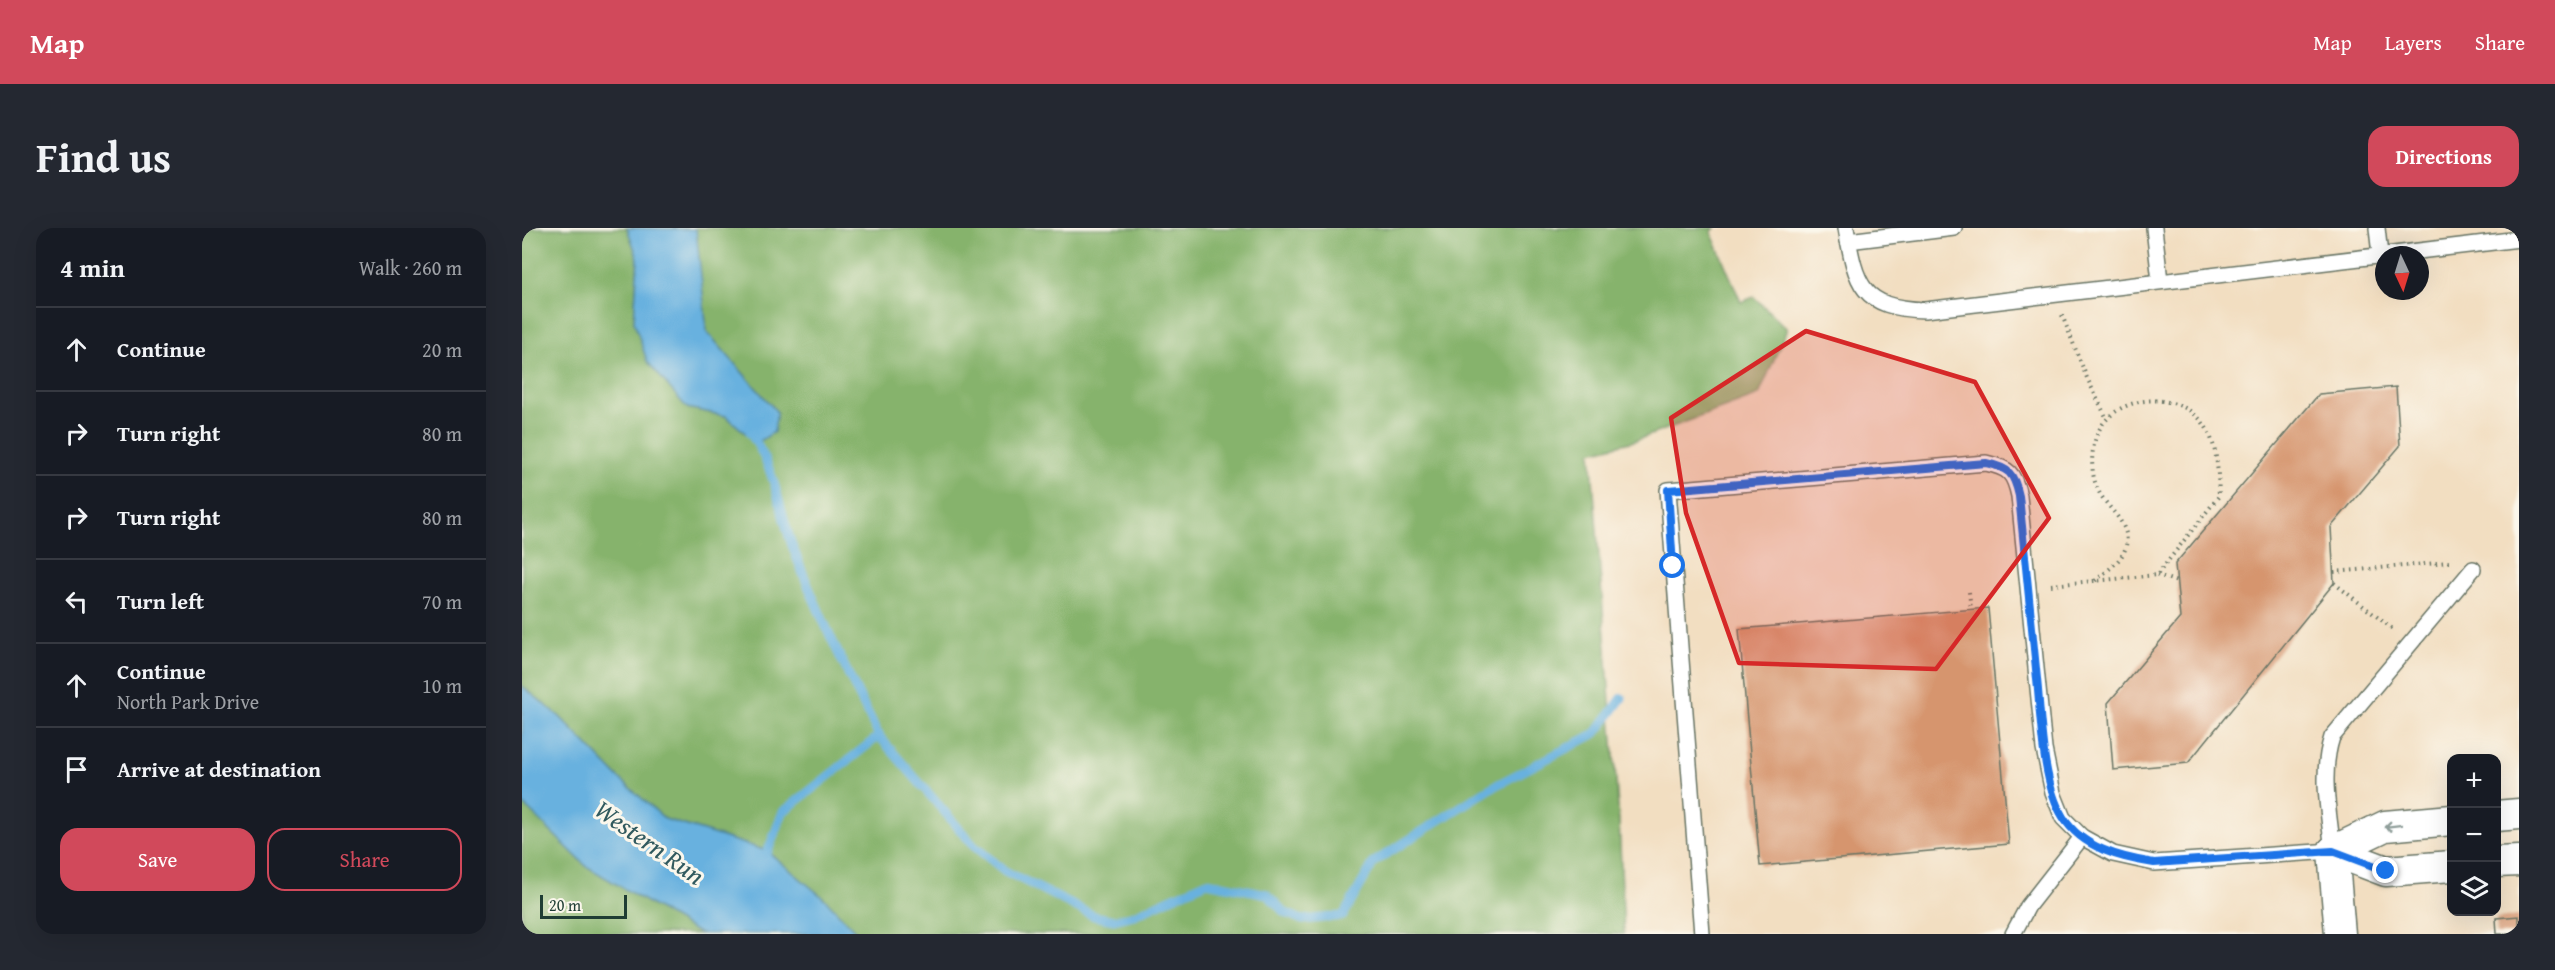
<!DOCTYPE html>
<html lang="en">
<head>
<meta charset="utf-8">
<style>
  body { margin:0; font-family:"Gentium Book Plus",serif; background:#242831; color:#f1f3f6 }
  .controls { position:absolute; right:18px; bottom:18px; display:grid; overflow:hidden; border-radius:12px; box-shadow:0 6px 24px #0002 }
  .controls button { width:54px; height:54px; display:grid; place-items:center; padding:0; border:0; border-bottom:2px solid #363941; background:#171b24; color:#f1f3f6; font:30px sans-serif }
  .compass { position:absolute; left:1853px; top:18px; width:54px; height:54px; border-radius:50%; background:#171b24; box-shadow:0 6px 24px #0002; rotate:176deg }
  .scale { position:absolute; left:18px; bottom:15px; width:87px; box-sizing:border-box; padding-left:6px; border:3px solid #1f3d34; border-top:0; font-size:16px; line-height:21px; white-space:nowrap; color:#1f3d34; -webkit-text-stroke:4px #fbf7ec; paint-order:stroke }
  .stop { position:absolute; width:18px; height:18px; margin:-14px; border:4px solid #1a73e8; border-radius:50%; background:#fff }
  .stop.end { background:#1a73e8; border-color:#fff; box-shadow:0 2px 6px #0008 }
  .list { margin:0; padding:0; list-style:none }
  h2 { display:flex; justify-content:space-between; align-items:center; height:78px; margin:0; padding:0 24px; font-size:26px }
  h2 small { font-size:20px; font-weight:400; color:#9ea1a6 }
  .list li { display:grid; grid-template-columns:39px 1fr auto; gap:18px; align-items:center; box-sizing:border-box; height:84px; padding:0 24px; border-top:2px solid #363941 }
  .list b { display:block; font-size:22px; white-space:nowrap }
  .list p { margin:0; font-size:20px; white-space:nowrap; color:#9ea1a6 }
  .list em { font-size:20px; font-style:normal; color:#9ea1a6 }
  .actions { display:flex; gap:12px; padding:18px 24px }
  .actions a { flex:1; padding:14px 0; border:2px solid #d1495b; border-radius:18px; text-align:center; font-size:21px; color:#d1495b }
  .actions .main { background:#d1495b; color:#fff }
  .icon { flex:none; width:33px; height:33px; fill:none; stroke:currentColor; stroke-width:2; stroke-linecap:round; stroke-linejoin:round }
  .map { position:relative; flex:none; width:1997px; height:706px; overflow:hidden; border-radius:18px }
  header { display:flex; align-items:center; gap:36px; box-sizing:border-box; height:84px; padding:0 30px; background:#d1495b; color:#fff }
  header strong { font-size:28px }
  nav { display:flex; gap:33px; margin-inline-start:auto; font-size:21px }
  .intro { display:flex; align-items:center; justify-content:space-between; box-sizing:border-box; height:144px; padding:0 36px }
  h1 { margin:0; font-size:42px }
  .button { padding:15px 27px; border-radius:18px; background:#d1495b; color:#fff; font-size:21px; font-weight:700 }
  main { display:flex; gap:36px; padding:0 36px }
  aside { flex:1; background:#171b24; border-radius:18px; box-shadow:0 6px 24px #0002 }
  .map>svg:first-child { display:block }
  .forest { fill:#86b36c; stroke:#527850; stroke-width:1.5 }
  .water { fill:#67b1df; stroke:#43778a; stroke-width:1.5 }
  .lines { fill:none; stroke-linecap:round; stroke-linejoin:round }
  .stream { stroke:#67b1df; stroke-width:9 }
  .building { fill:#d6956e }
  .lane-casing { stroke:#697565; stroke-width:18 }
  .street-casing { stroke:#697565; stroke-width:33 }
  .path { stroke:#697565; stroke-width:4; stroke-dasharray:1.5 4.5; stroke-linecap:butt }
  .lane { stroke:#fff; stroke-width:15 }
  .street { stroke:#fff; stroke-width:30 }
  .oneway { stroke:#8f9e9a }
  .route { stroke:#1a73e8; stroke-width:8 }
  .marked { fill:#d62828; fill-opacity:0.2; stroke:#d62828; stroke-width:4.5; stroke-linejoin:round }
  .labels { text-anchor:middle; dominant-baseline:central; stroke-width:6; stroke-linejoin:round; paint-order:stroke }
  .water-label { font-size:26px; font-style:italic; fill:#315a5f; stroke:#fbf7ec }
</style>
</head>
<body>
<header>
<strong>Map</strong>
<nav><a>Map</a><a>Layers</a><a>Share</a></nav>
</header>
<div class="intro"><h1>Find us</h1><a class="button">Directions</a></div>
<main>
<aside>
<h2>4 min<small>Walk · 260 m</small></h2>
<ul class="list">
<li><svg class="icon" aria-label="ahead" viewBox="0 0 24 24"><path d="M12 20V5M6 11l6-6 6 6"/></svg><div><b>Continue</b></div><em>20 m</em></li>
<li><svg class="icon" aria-label="right" viewBox="0 0 24 24"><path d="M7 20v-9h11M14 6l5 5-5 5"/></svg><div><b>Turn right</b></div><em>80 m</em></li>
<li><svg class="icon" aria-label="right" viewBox="0 0 24 24"><path d="M7 20v-9h11M14 6l5 5-5 5"/></svg><div><b>Turn right</b></div><em>80 m</em></li>
<li><svg class="icon" aria-label="left" viewBox="0 0 24 24"><path d="M17 20v-9H6M10 6l-5 5 5 5"/></svg><div><b>Turn left</b></div><em>70 m</em></li>
<li><svg class="icon" aria-label="ahead" viewBox="0 0 24 24"><path d="M12 20V5M6 11l6-6 6 6"/></svg><div><b>Continue</b><p>North Park Drive</p></div><em>10 m</em></li>
<li><svg class="icon" aria-label="arrive" viewBox="0 0 24 24"><path d="M6 21V4h12l-3 4 3 4H6"/></svg><div><b>Arrive at destination</b></div></li>
</ul>
<div class="actions"><a class="main">Save</a><a>Share</a></div>
</aside>
<div class="map">
<svg width="1997" height="706" viewBox="0 0 1997 706">
  <rect width="100%" height="100%" fill="#fbf7ec"/>
  <filter id="ink" filterUnits="userSpaceOnUse"><feTurbulence type="fractalNoise" baseFrequency=".0167" numOctaves="2"/><feDisplacementMap in="SourceGraphic" scale="12" xChannelSelector="R" yChannelSelector="G"/><feConvolveMatrix kernelMatrix="1 2 1 2 8 2 1 2 1" color-interpolation-filters="sRGB"/></filter>
  <filter id="wash" filterUnits="userSpaceOnUse"><feTurbulence type="fractalNoise" baseFrequency=".008" numOctaves="4" result="noise"/><feDisplacementMap in="SourceGraphic" scale="24" xChannelSelector="R" yChannelSelector="G"/><feGaussianBlur stdDeviation="1.35" result="paint"/><feColorMatrix in="noise" values="0 0 0 0 0 0 0 0 0 0 0 0 0 0 0 0 0 1.4 0 .05"/><feComposite in="paint" operator="in"/></filter>
  <g filter="url(#wash)">
    <rect width="100%" height="100%" fill="#f2dec1"/>
    <g class="forest">
      <path d="M0,0h105l11,30 -4,64 53,86 39,8 31,27 20,-31 -70,-80 -12,-104h1020l-4,4 30,70 13,-5 33,32 -28,66 -125,46 -43,11 28,368 5,114h-766l-32,-34 -59,-49 -102,-32 -46,-41 -59,-61 -38,-31z"/>
      <path d="M0,575l64,63 114,68h-178z"/>
    </g>
    <g class="water">
      <path d="M105,0l69,1 11,103 70,80 -3,20 -17,11 -31,-27 -39,-8 -40,-47 -13,-39 4,-64z"/>
      <path d="M0,458l38,31 59,61 46,41 102,32 59,49 32,34h-158l-114,-68 -64,-63z"/>
    </g>
    <g class="lines">
      <g class="stream">
        <path d="M228,205c28,40 28,77 45,120 24,63 54,123 84,183"/>
        <path d="M242,633l19,-49 96,-76 95,110 31,25 89,45 20,4 20,-5 73,-33 60,12 17,18 18,8 41,-4 31,-54 113,-72 109,-57 26,-35"/>
      </g>
    </g>
    <g id="blocks">
      <g class="building">
        <path d="M1874,159l4,59 -69,81 3,56 -146,180 -75,7 -5,-67 72,-85 -5,-54 144,-170z"/>
        <path d="M1466,380l21,236 -249,22 -21,-237z"/>
        <path d="M1997,688v18h-22l-1,-16z"/>
      </g>
    </g>
  </g>
  <g filter="url(#ink)">
    <use href="#blocks" fill-opacity="0" stroke="#697565" stroke-width="1.5"/>
    <g class="lines">
      <defs>
        <g id="lane">
          <path d="M1324,0c10,57 15,80 79,82l594,-71"/>
          <path d="M1632,0l6,53"/>
          <path d="M1855,0l3,27"/>
          <path d="M1326,13l106,-13"/>
          <path d="M1180,706l-34,-444 318,-27c23,5 28,10 33,33l25,253 9,44 10,25 19,19 31,17 41,9 179,-12c-4,-38 -13,-77 -1,-114l141,-168"/>
          <path d="M1491,706l15,-28 54,-69"/>
        </g>
        <g id="street">
          <path d="M1974,588l23,-2"/>
          <path d="M1811,623l52,-25 67,-6"/>
          <path d="M1811,623l53,20 66,-5"/>
          <path d="M1811,623l7,83"/>
          <path d="M1974,634l23,-1"/>
        </g>
      </defs>
      <use href="#lane" class="lane-casing"/>
      <use href="#street" class="street-casing"/>
      <g class="path">
        <path d="M1540,87l25,63 20,41"/>
        <path d="M1812,344l115,-10"/>
        <path d="M1635,347l20,7"/>
        <path d="M1812,355l60,47"/>
        <path d="M1529,357l106,-10 62,-79c-1,-22 -1,-46 -12,-67 -19,-34 -73,-38 -100,-10 -17,17 -19,52 -8,73 10,19 36,34 25,60 -6,12 -20,21 -29,29"/>
        <path d="M1447,364l2,17"/>
      </g>
      <use href="#lane" class="lane"/>
      <use href="#street" class="street"/>
    </g>
    <defs><path id="oneway-shaft" d="M-6 0H5M1.5-3L5.5 0L1.5 3" fill="none" stroke-width="1.6" stroke-linecap="round" stroke-linejoin="round" transform="scale(1.5)"/></defs>
    <use class="oneway" href="#oneway-shaft" transform="translate(1871 598) rotate(173)"/>
  </g>
  <g class="lines" filter="url(#ink)">
    <path class="route" d="M1151,338l-5,-76 318,-27c23,5 28,10 33,33 6,61 12,122 18,183 4,39 5,104 26,138 19,31 58,41 91,46l179,-12 53,20"/>
  </g>
  <path class="marked" d="M1284,103l169,51 74,136 -113,151 -197,-6 -53,-150 -15,-95z"/>
  <g class="labels">
    <g class="water-label">
      <text transform="translate(128 614) rotate(35)">Western Run</text>
    </g>
  </g>
</svg>
<div class="controls">
<button>+</button>
<button>−</button>
<button><svg class="icon" aria-label="layers" viewBox="0 0 24 24"><path d="M12 4l9 5-9 5-9-5zM3 14l9 5 9-5"/></svg></button>
</div>
<svg class="compass" viewBox="-18 -18 36 36"><path d="M0-13l5 13h-10z" fill="#e53935"/><path d="M0 13l5-13h-10z" fill="#9ea1a6"/></svg>
<div class="scale">20 m</div>
<div class="stop" style="left:1151px;top:338px"></div>
<div class="stop end" style="left:1864px;top:643px"></div>
</div>
</main>
</body>
</html>
